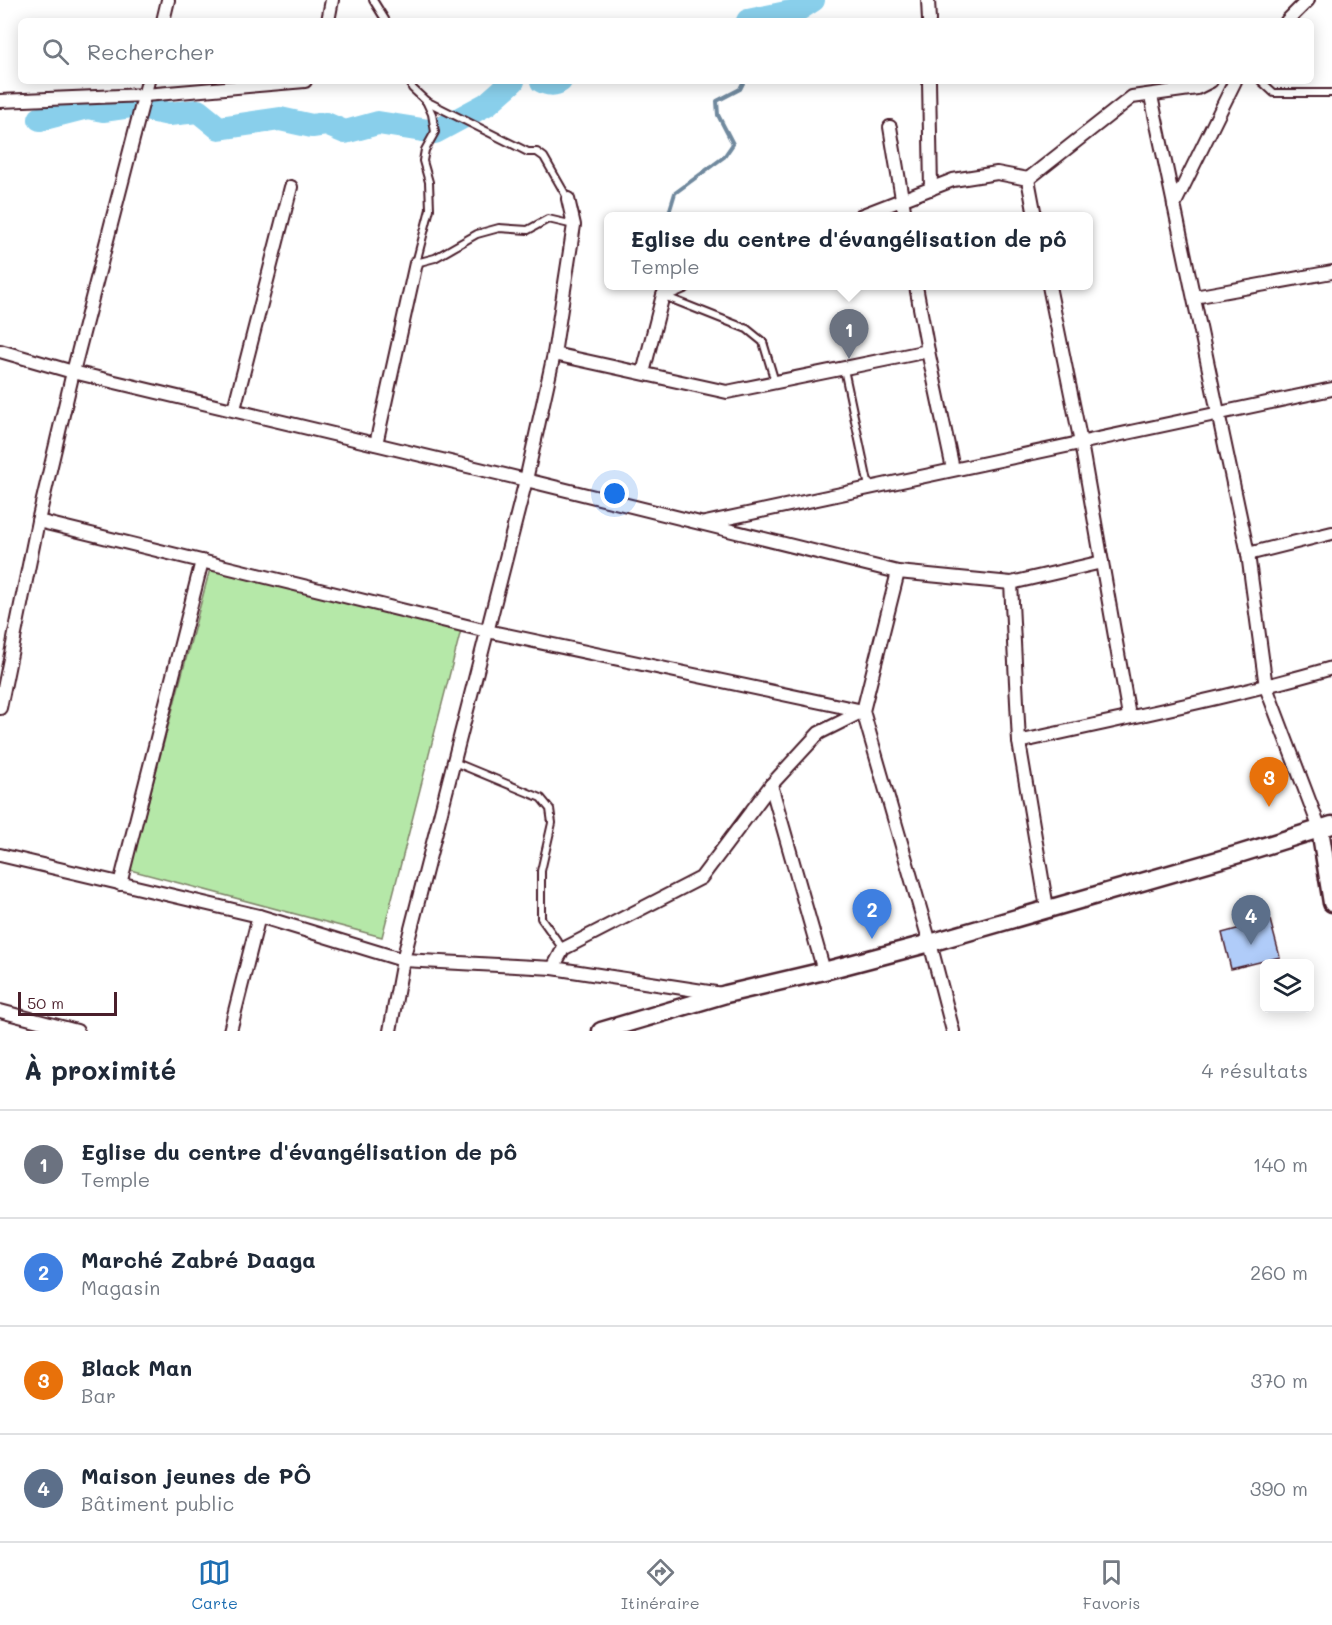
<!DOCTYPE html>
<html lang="fr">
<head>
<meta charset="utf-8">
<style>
  body { margin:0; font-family:Mali,sans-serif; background:#f2f2f3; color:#1f2937 }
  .controls { position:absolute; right:18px; bottom:18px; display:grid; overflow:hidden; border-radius:9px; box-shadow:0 3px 15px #0003 }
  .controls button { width:54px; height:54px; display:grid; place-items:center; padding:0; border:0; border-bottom:2px solid #e0e1e3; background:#fff; color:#1f2937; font:30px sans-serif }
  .scale { position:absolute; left:18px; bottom:15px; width:99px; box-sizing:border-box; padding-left:6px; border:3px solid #4a1f2b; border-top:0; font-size:16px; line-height:21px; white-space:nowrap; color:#4a1f2b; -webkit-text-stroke:4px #fff; paint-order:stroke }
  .you { position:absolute; left:615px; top:494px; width:21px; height:21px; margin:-15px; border:4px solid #fff; border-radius:50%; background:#1a73e8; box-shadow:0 0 0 9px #1a73e833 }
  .badge { display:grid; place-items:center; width:39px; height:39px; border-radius:50%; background:#1f6fb2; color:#fff; font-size:20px; font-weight:700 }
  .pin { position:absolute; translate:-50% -50px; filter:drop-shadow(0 2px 3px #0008) }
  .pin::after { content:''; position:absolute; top:32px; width:21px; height:18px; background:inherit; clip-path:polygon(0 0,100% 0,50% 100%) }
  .popup { position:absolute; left:604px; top:212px; width:489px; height:78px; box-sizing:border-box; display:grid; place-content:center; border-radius:9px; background:#fff; filter:drop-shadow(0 2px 4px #0005); font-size:20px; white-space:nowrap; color:#747a83 }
  .popup b { font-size:22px; color:#1f2937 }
  .popup::after { content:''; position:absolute; left:50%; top:100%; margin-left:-12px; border:12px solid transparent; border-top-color:#fff }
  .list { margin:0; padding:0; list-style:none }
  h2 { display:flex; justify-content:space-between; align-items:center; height:78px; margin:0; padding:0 24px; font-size:26px }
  h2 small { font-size:20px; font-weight:400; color:#747a83 }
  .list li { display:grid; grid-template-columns:39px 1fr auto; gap:18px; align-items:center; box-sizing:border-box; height:108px; padding:0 24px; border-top:2px solid #e0e1e3 }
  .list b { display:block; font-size:22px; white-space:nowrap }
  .list p { margin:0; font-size:20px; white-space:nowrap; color:#747a83 }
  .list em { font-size:20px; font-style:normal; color:#747a83 }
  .icon { flex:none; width:33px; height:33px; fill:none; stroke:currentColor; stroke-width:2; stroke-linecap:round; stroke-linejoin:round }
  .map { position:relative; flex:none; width:1332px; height:1031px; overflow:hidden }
  .search { position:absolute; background:#fff; box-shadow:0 3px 15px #0003; left:18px; right:18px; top:18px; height:66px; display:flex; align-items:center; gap:15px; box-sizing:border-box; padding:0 21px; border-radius:9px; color:#747a83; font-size:22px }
  .sheet { height:510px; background:#fff }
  nav { display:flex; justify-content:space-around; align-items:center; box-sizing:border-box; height:84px; border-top:2px solid #e0e1e3; background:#fff; font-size:16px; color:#747a83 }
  nav a { display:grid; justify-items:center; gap:3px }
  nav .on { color:#1f6fb2 }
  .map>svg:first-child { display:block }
  .pitch { fill:#b5e8a8; stroke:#80846a; stroke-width:1.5 }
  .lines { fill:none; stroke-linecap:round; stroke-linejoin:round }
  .stream { stroke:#70899e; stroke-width:4 }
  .river { stroke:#89cfeb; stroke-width:24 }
  .building { fill:#b0ccf9; stroke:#4a1f2b; stroke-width:1.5 }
  .lane-casing { stroke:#4a1f2b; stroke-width:10 }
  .street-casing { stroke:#4a1f2b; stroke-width:16 }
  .secondary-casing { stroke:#4a1f2b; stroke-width:21 }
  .lane { stroke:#fff; stroke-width:6 }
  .street { stroke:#fff; stroke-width:12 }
  .secondary { stroke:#fff; stroke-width:16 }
</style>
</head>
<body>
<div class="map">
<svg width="1332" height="1031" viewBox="0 0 1332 1031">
  <rect width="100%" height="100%" fill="#fff"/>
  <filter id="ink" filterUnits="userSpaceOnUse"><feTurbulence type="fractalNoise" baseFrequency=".0167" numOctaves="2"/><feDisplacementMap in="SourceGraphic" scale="12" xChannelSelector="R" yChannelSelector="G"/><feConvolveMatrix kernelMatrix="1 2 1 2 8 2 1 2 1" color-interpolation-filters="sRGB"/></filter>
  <g filter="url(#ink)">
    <path class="pitch" d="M211,565l250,65 -79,307 -252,-67z"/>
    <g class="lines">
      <g class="stream">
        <path d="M788,21l8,-10"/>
        <path d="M668,216l7,-23 49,-36 9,-13 -15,-29 -1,-14 23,-12 4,-8"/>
      </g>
      <g class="river">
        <path d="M748,21l48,-10 17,-11"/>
        <path d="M542,81c5,3 13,4 18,0"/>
        <path d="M40,119l47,-12 16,3 28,-4 38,8 29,-3 21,17 61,-9 32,7 14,-2 19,8 33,-9 57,9 52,-28 26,-23"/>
      </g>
    </g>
    <path class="building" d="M1270,920l10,37 -49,12 -9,-36z"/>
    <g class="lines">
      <defs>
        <g id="lane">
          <path d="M373,0l13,21"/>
          <path d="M411,81l1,7 14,13 102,51h9l7,5 24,42"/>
          <path d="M1261,81l13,12h58"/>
          <path d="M426,101l6,13 3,18 -10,18 -2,11 6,21 1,27 -14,54 19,-5 42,-24 22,-6 29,2 20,-11 26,6"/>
          <path d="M664,296l83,33 16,13 12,40"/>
          <path d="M844,369l25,118"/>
          <path d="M454,762l87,36 9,11 2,14 -11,48v47l22,31"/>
        </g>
        <g id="street">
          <path d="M928,0l1,21"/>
          <path d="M163,21l5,-21"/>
          <path d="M328,21l4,-21"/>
          <path d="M1287,21l21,-21"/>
          <path d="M929,81l2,108"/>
          <path d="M1151,96l97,458 18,133 54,142"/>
          <path d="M0,101l145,-6 160,-14"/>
          <path d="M890,127l15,89"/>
          <path d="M1028,179l7,37"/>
          <path d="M568,199l6,26 -20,129 -28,126 372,92 113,11 8,159 28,166"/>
          <path d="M1174,205l61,-124"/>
          <path d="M860,216l93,-36 44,-7 31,6 104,-82 65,-9 14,-7"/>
          <path d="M916,286l12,65 25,118"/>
          <path d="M1049,286l32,157 48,273"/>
          <path d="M1194,297l138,-25"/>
          <path d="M0,351l73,21 453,108 -123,480 -13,71"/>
          <path d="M554,354l173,38 201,-41"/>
          <path d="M643,373l20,-78 21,-9"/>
          <path d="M234,409l57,-222"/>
          <path d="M376,444l40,-181"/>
          <path d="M38,521l449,110 376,80"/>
          <path d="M705,523l627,-134"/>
          <path d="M1248,554l84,-21"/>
          <path d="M898,572l-35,139 67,232 23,88"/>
          <path d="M1011,583l91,-21"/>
          <path d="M0,708l38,-187 35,-149 75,-291"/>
          <path d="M1019,742c105,-24 210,-44 313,-74"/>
          <path d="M771,785l53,186"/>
          <path d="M0,855l259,61 144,44 150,8 169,26"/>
          <path d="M120,884l82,-323"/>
          <path d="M553,968l10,-19 138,-71 70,-93 48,-52 44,-22"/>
          <path d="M0,1011l77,20"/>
          <path d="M230,1031l29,-115"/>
        </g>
        <g id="secondary">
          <path d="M1320,829l12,74"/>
          <path d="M601,1031l125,-37 98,-23 106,-28 309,-89 93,-29"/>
        </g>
      </defs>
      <use href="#lane" class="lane-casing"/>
      <use href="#street" class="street-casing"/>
      <use href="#secondary" class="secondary-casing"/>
      <use href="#lane" class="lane"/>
      <use href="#street" class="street"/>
      <use href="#secondary" class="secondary"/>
    </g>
  </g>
</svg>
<div class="controls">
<button><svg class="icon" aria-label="layers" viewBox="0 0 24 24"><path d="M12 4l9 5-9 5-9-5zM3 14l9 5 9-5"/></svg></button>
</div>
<div class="scale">50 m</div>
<div class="you"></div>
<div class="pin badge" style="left:849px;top:359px;background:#6b7280">1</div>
<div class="popup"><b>Eglise du centre d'évangélisation de pô</b>Temple</div>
<div class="pin badge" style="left:872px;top:939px;background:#3f7fe0">2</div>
<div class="pin badge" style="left:1269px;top:807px;background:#e8710a">3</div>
<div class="pin badge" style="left:1251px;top:945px;background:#5c6f8a">4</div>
<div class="search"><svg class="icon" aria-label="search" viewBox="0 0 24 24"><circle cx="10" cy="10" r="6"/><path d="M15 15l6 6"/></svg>Rechercher</div>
</div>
<section class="sheet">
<h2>À proximité<small>4 résultats</small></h2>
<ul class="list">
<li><span class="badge" style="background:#6b7280">1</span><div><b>Eglise du centre d'évangélisation de pô</b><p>Temple</p></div><em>140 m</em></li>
<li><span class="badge" style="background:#3f7fe0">2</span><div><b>Marché Zabré Daaga</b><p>Magasin</p></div><em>260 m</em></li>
<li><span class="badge" style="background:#e8710a">3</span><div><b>Black Man</b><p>Bar</p></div><em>370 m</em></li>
<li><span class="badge" style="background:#5c6f8a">4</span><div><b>Maison jeunes de PÔ</b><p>Bâtiment public</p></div><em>390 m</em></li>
</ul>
</section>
<nav>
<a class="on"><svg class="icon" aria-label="map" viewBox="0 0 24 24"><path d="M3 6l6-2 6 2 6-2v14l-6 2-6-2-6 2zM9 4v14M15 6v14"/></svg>Carte</a>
<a><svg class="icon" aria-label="directions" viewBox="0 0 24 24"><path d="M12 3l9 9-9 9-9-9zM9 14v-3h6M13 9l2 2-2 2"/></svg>Itinéraire</a>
<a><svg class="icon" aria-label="saved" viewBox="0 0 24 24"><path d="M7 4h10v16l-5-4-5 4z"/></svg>Favoris</a>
</nav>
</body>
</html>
